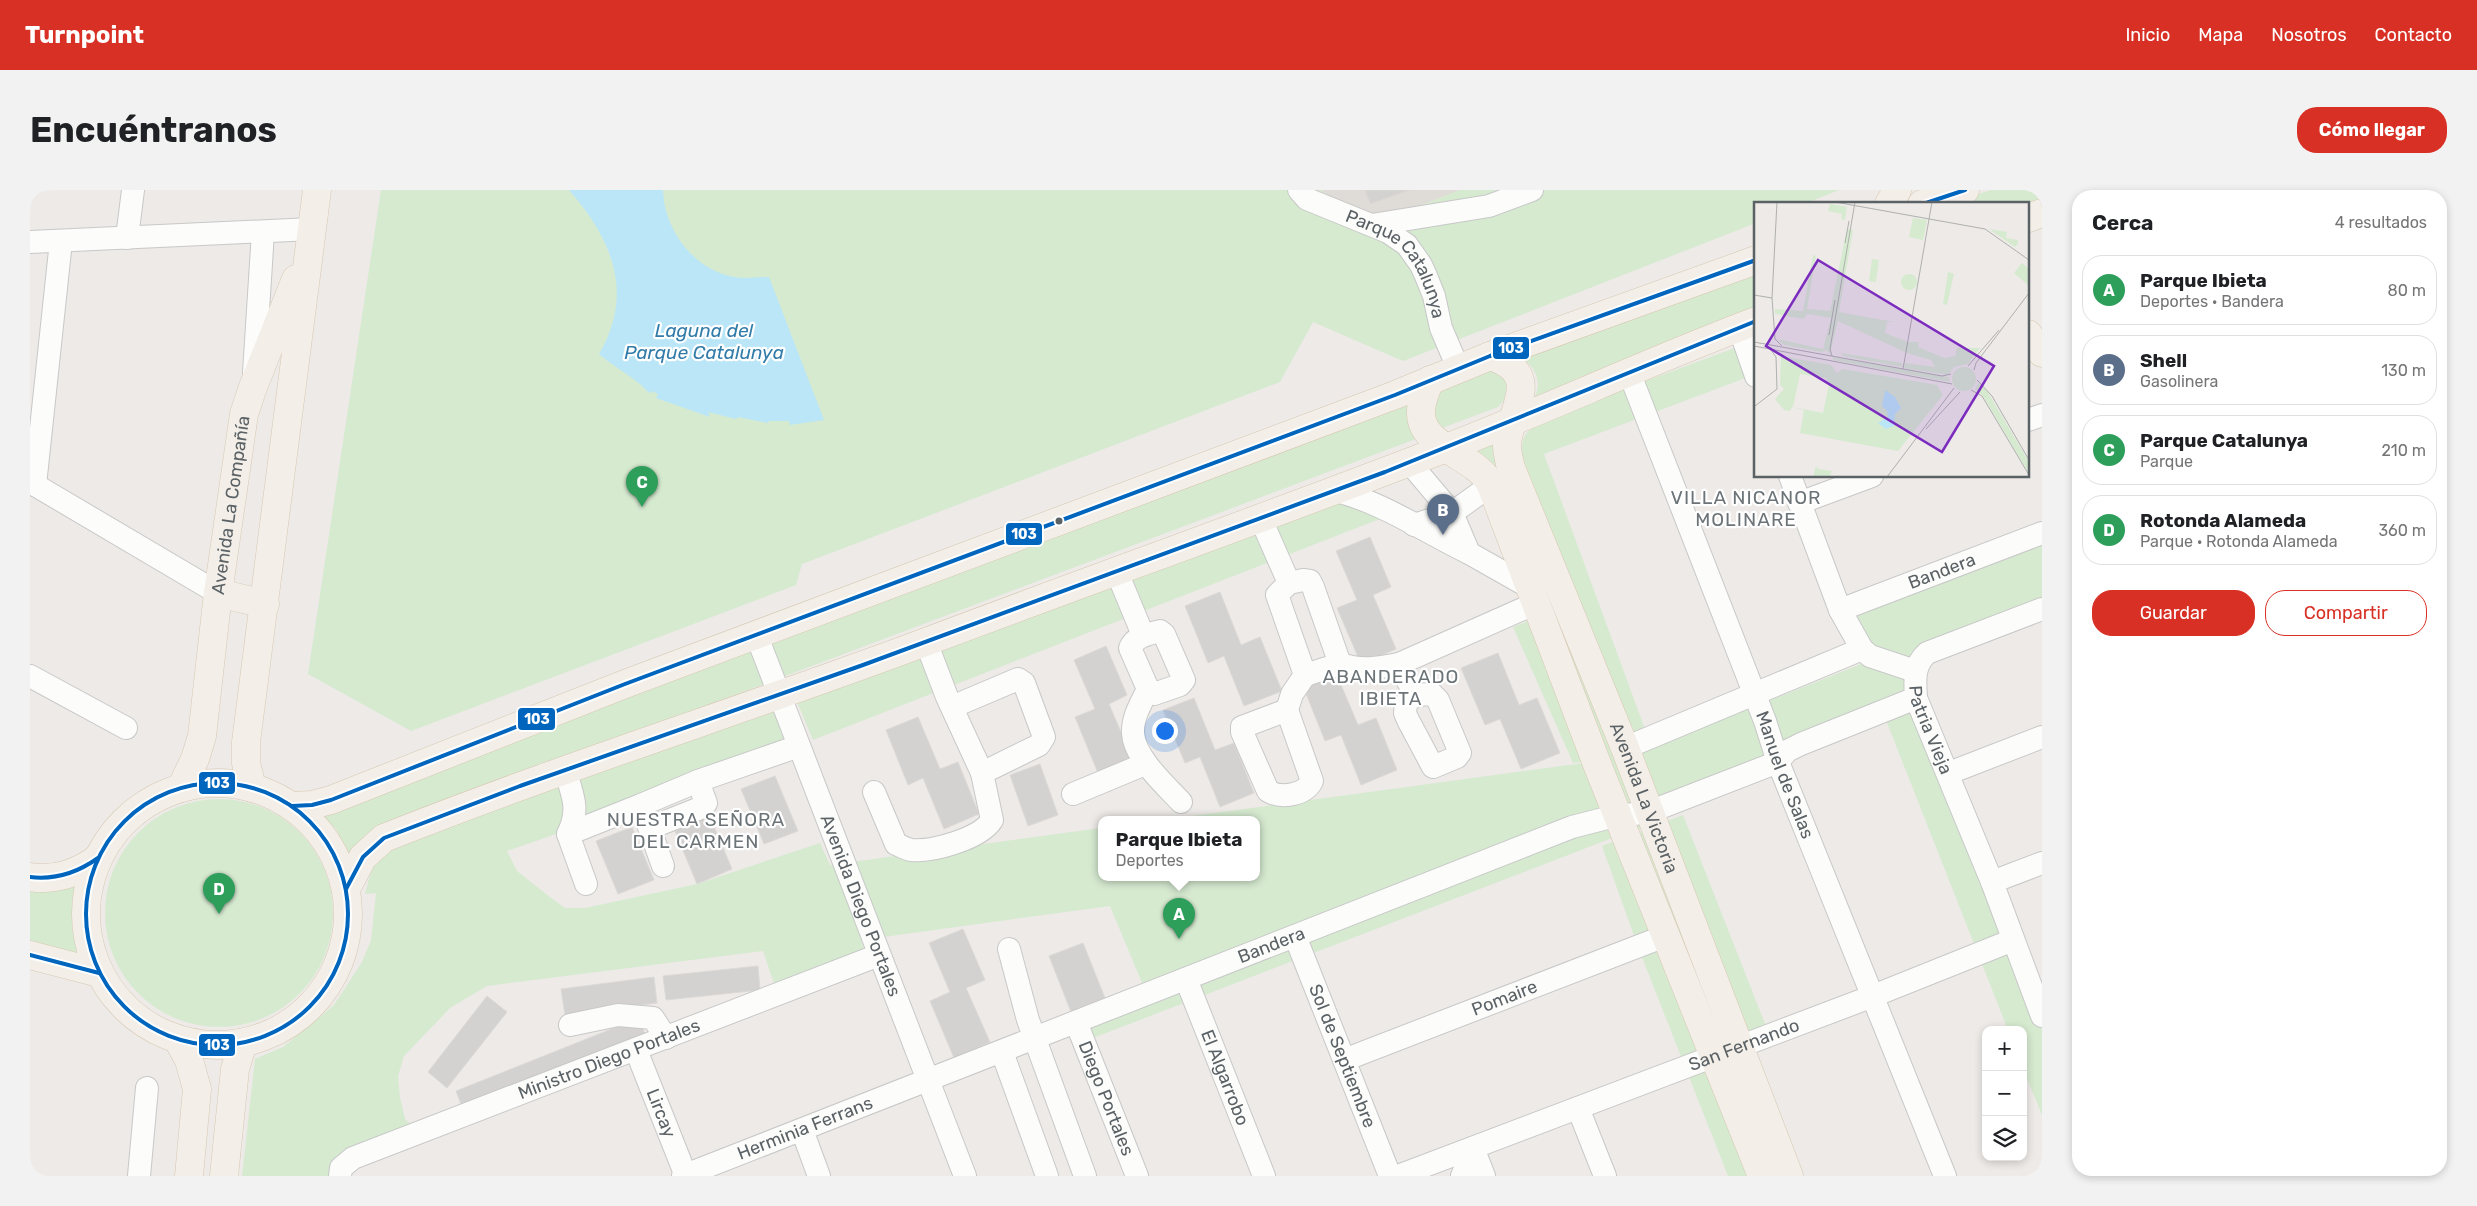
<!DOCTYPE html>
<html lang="es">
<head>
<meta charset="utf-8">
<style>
  body { margin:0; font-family:Rubik,sans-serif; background:#f2f2f2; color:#202124 }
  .controls { position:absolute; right:15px; bottom:15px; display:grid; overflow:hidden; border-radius:10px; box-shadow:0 2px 8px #0003 }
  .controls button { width:45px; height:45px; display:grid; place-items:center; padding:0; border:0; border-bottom:1px solid #e0e0e0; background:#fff; color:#202124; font:25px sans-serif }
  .you { position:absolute; left:1134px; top:540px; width:18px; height:18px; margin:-12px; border:4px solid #fff; border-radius:50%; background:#1a73e8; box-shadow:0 0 0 8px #1a73e833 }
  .badge { display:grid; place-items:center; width:32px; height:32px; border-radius:50%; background:#d93025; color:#fff; font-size:16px; font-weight:700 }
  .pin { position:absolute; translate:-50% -41px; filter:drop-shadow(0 1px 2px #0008) }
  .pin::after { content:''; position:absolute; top:26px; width:18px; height:15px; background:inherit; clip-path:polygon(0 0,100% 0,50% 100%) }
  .popup { position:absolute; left:1068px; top:626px; width:162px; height:65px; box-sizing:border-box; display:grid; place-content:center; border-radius:10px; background:#fff; filter:drop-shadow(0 1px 4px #0005); font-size:16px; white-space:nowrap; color:#757577 }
  .popup b { font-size:19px; color:#202124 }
  .popup::after { content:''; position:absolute; left:50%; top:100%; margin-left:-10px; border:10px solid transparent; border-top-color:#fff }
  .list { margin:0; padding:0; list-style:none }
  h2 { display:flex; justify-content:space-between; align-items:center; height:65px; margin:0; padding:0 20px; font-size:21px }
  h2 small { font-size:16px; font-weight:400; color:#757577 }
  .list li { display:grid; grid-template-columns:32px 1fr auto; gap:15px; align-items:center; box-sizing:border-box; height:70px; margin:0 10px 10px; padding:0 10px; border:1px solid #e0e0e0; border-radius:20px }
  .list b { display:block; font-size:19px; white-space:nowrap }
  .list p { margin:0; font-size:16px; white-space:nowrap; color:#757577 }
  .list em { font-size:16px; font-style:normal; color:#757577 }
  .actions { display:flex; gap:10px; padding:15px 20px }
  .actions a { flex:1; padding:11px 0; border:1px solid #d93025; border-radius:20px; text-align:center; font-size:18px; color:#d93025 }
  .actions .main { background:#d93025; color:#fff }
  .icon { flex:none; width:28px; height:28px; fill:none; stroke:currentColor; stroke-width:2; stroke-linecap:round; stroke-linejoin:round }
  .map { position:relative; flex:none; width:2012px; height:986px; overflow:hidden; border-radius:20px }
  header { display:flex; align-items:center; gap:30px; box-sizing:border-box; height:70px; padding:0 25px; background:#d93025; color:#fff }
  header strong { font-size:24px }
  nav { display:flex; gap:28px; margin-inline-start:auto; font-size:18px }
  .intro { display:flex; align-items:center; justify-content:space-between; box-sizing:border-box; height:120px; padding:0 30px }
  h1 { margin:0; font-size:35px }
  .button { padding:12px 22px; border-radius:20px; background:#d93025; color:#fff; font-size:18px; font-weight:700 }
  main { display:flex; gap:30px; padding:0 30px }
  aside { flex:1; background:#fff; border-radius:20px; box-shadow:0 2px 8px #0003 }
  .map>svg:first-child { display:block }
  .education { fill:#dfdbd6 }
  .green { fill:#d6ead0 }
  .water { fill:#bae6f8 }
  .building { fill:#d4d2d1; stroke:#dcd9d6 }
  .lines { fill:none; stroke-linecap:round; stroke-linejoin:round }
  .minor-casing { stroke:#c8c8c8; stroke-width:24 }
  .major-casing { stroke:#d7c7b2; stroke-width:29 }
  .minor { stroke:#fcfcfb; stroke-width:22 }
  .major { stroke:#f3efe8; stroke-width:28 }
  .bus-1-casing { stroke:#fff; stroke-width:8 }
  .bus-1 { stroke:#0065bd; stroke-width:4 }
  .bus-dot { fill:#5b6266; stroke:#fff; stroke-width:2 }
  .labels { text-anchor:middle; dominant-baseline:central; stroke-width:4.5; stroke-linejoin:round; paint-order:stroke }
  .street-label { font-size:18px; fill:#5b6266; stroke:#fff }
  .water-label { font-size:19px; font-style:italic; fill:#327ca9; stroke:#fff }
  .neighbourhood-label { font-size:19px; letter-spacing:1px; fill:#6c7478; stroke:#fff }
  .inset-road { fill:none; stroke:#afb0af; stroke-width:1 }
  .view { fill:#7b2cbf; fill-opacity:0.15; stroke:#7b2cbf; stroke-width:2.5 }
  .inset-edge { fill:none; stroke:#5b6266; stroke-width:2.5 }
  .line-badge { stroke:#fff; stroke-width:2 }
  .badge-label { font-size:14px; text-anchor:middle; font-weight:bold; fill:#fff }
</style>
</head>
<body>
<header>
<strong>Turnpoint</strong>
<nav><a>Inicio</a><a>Mapa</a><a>Nosotros</a><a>Contacto</a></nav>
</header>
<div class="intro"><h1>Encuéntranos</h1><a class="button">Cómo llegar</a></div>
<main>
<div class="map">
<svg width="2012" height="986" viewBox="0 0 2012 986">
  <rect width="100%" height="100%" fill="#edeae7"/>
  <path class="education" d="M1291,0h139l-88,35z"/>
  <g class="green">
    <path d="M351,0h940l51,35 88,-35h379l-35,14h-48v19l-353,138 -90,-39 -33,60 -478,182 -6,21 -385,146 -103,-57z"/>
    <path d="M1961,0h51v14h-95z"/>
    <path d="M1726,76v47l-221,83c8,-15 -2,-32 -16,-40z"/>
    <path d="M1726,150v34l-212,80 102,278 -28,11 32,82 -20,8 -27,-74 -30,4 -60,-136 34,-14 -75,-162 34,-16 17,25c-6,-27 9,-33 29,-44z"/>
    <path d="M1459,179l10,2 11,13 -3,13 -9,10 -56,21 -6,-2 -4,-32z"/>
    <path d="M1377,208l1,18 16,20 -1046,393 -28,28 -14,-28 -16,-16z"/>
    <path d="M1314,307l38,21 -569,222 -18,-43z"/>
    <path d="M2012,349v59l-134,73 134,345v99l-19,-46v-39h-15l-126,-320 -224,109 -25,-64 228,-91 9,-12 -16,-41z"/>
    <path d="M742,514l19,48 -284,99 10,20 33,26 15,11h20l112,-24 123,-41 10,22 271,-37 1,50h154v-58h-94l429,-58 29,73 -527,203 -7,-12 64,-24 -40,-96 -249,34 7,21 -89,37 -16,-47 -276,35 -37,22 -46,48 -6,20 2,21 5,22 22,19 -93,38h-92l13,-117 28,-12 51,-42 28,-43 9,-22 5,-47 -11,1 7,-27 22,-20z"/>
    <circle cx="189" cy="723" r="114"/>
    <path d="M1653,625l86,219 -30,13 50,129h-61l-90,-229 -36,-101z"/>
    <path d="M46,696l-4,33 8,35 -50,-6v-60l7,2z"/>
  </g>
  <path class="water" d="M539,0h94c1,40 31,80 71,87 12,2 24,0 35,0l55,143 -34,5 -1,-4h-20l-1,2 -30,-6 -2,2 -28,-7 2,5 -54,-19 2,-4 -6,-3 -1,2 -3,-1c-8,-11 -37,-27 -49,-38 36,-61 13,-115 -30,-164z"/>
  <g class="building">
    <path d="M1335,0h45l-40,14z"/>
    <path d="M1340,347l21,50 -18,8 23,54 -35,15 -24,-56 20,-8 -21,-49z"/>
    <path d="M1190,402l21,53 19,-8 22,54 -38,15 -20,-50 -16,7 -23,-57z"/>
    <path d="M1076,456l21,49 -18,9 23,54 -34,15 -23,-56 20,-8 -21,-49z"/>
    <path d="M1468,463l21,52 18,-7 23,55 -39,16 -21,-50 -15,6 -24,-57z"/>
    <path d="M1306,483l22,52 18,-7 21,52 -36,15 -20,-50 -16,6 -22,-55z"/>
    <path d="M1164,508l21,52 19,-7 20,50 -34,14 -20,-50 -15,6 -22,-53z"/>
    <path d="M888,527l22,52 18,-7 21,52 -35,15 -21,-51 -15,7 -22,-55z"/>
    <path d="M1010,574l18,51 -30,11 -18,-51z"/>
    <path d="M745,586l23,55 -34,13 -23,-55z"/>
    <path d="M680,627l22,52 -35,15 -22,-53z"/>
    <path d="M602,637l22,53 -36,14 -22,-53z"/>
    <path d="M933,739l22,51 -19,8 24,54 -36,16 -24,-57 20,-9 -21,-49z"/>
    <path d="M1053,753l22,55 -34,14 -22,-56z"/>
    <path d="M728,776l2,24 -94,10 -3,-24z"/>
    <path d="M624,787l3,26 -92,12 -4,-26z"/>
    <path d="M457,806l20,16 -60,76 -19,-16z"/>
    <path d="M609,828l8,22 -183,72 -8,-21z"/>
  </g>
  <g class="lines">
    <defs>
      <g id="minor">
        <path id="s1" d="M1269,0l8,9 81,33 19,13 14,20 5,11 8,20 7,32 17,40"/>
        <path d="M1342,35l117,-19 43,-16"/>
        <path d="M97,48l6,-48"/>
        <path d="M0,52l282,-13"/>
        <path d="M1709,137l17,49"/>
        <path id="s2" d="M1599,182l136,349 13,41 167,414"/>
        <path d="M224,183l9,-141"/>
        <path d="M1998,230l14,-5"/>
        <path d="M1379,272l43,51 -38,12"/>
        <path d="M1760,286l50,134 22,39 8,7 45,15"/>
        <path d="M0,292l188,111"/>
        <path d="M5,295l26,-244"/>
        <path d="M1461,295l-39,28 17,40 60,34"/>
        <path d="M1302,300c49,11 93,42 137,63"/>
        <path d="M1769,313l73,-27"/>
        <path d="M1230,327l29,66"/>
        <path d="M1086,380l27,65"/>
        <path d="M1273,390l7,1 3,6 27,77 -35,11 -28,-80 12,-12z"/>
        <path id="s3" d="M2012,419l-115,44c-14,13 -12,27 -11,45l76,184 50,134"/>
        <path id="s4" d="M1810,420l202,-77"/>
        <path d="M1130,441l4,3 20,46 -4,5 -26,9 -6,-5 -18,-41c5,-12 19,-14 30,-17z"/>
        <path id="s5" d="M726,444l209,542"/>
        <path d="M896,452l21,55 35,76 57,-28 5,-8 -20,-54 -6,-4 -66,28"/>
        <path d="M1310,474c21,7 38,4 59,0l16,31"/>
        <path d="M1369,474l137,-61"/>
        <path d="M0,486l96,52"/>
        <path d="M1118,499c-6,13 -16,28 -15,44 1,24 32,52 48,69"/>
        <path d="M1402,504l6,6 22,53 -3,4 -24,10 -25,-47 -3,-7 1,-10 9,-8z"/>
        <path d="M1257,520l-45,17v5l26,59c13,8 37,4 44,-10l-25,-71 5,-16 13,-19"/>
        <path d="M1595,558l237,-99"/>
        <path d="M535,580c8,26 15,39 3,64l18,50"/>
        <path d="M1919,583l93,-36"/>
        <path d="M668,591l101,-35"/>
        <path d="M844,602l22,52c5,2 10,5 15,6 21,2 69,-11 81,-30l-10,-47"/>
        <path d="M1043,604l72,-30"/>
        <path d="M611,615l57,-24 8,22 -3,4 -53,21"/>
        <path d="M538,644l73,-29 22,61"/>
        <path d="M1962,692l50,-19"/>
        <path id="s6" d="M1265,746l95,240"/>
        <path d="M979,759l19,71 57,156"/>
        <path id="s7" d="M1156,789l78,197"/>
        <path id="s8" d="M1046,832l61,154"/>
        <path d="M540,835l48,-10 35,3 13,20"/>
        <path id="s9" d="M606,860l50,126"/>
        <path d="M972,862l45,124"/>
        <path id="s10" d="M1314,870l321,-124"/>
        <path d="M1548,918l27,68"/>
        <path d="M772,940l17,46"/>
        <path d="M1443,958l11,28"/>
        <path d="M109,986l8,-88"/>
        <path id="s11" d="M310,986l1,-8 12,-10 526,-203"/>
        <path id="s12" d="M653,986l889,-349 39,-10 38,-5 129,-50 9,-11 14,-7 115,-46"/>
        <path id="s13" d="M1368,986l475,-180 140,-56"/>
        <path d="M1432,986l11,-28"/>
      </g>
      <g id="major">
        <path d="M1859,14l8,-14"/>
        <path d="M1892,14l43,-14"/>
        <path d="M1998,28l14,-5"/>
        <path d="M1998,144l14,19"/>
        <path id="s14" d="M1460,166c52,17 24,49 17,85 -1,9 2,18 4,27l114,280 164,428"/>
        <path d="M1400,190c-4,10 -10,23 -9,34 1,34 56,42 70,71l106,279 165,412"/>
        <path d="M188,403l47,11"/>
        <circle cx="187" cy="724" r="131"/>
        <path id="s15" d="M151,598l14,-29 7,-23 16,-143 26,-179 9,-27 43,-108"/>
        <path d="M222,598l-6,-25v-21l71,-552"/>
        <path d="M262,616l20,-1 19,-5 294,-116 770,-289 95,-39 266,-96"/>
        <path d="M0,687c24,4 49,-4 68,-19"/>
        <path d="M316,699l17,-32 21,-19c181,-72 366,-130 547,-198 173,-65 347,-127 518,-193 103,-40 203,-87 307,-126"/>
        <path d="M0,765l69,18"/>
        <path d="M148,850l11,20 8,29 -8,87"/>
        <path d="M194,986l11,-107 8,-26"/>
      </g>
    </defs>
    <use href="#minor" class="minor-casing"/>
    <use href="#major" class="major-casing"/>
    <use href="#minor" class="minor"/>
    <use href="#major" class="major"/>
    <defs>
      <g id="bus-1">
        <path d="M1893,14l42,-14"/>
        <circle cx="187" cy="724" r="131"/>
        <path d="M262,616l20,-1 19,-5 294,-116 770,-289 95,-39 266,-96"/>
        <path d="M0,687c25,3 47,-4 68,-19"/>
        <path d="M316,699l17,-32 21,-19 136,-52 343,-121 522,-193 371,-151"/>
        <path d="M0,765l69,18"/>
      </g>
    </defs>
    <use href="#bus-1" class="bus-1-casing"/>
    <use href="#bus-1" class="bus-1"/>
  </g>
  <circle class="bus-dot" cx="1029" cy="331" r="4.5"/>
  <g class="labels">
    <g class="street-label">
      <text stroke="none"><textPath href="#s1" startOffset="129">Parque Catalunya</textPath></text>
      <text stroke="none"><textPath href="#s15" startOffset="289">Avenida La Compañía</textPath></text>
      <text stroke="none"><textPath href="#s4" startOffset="109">Bandera</textPath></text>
      <text stroke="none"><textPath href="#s3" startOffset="206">Patria Vieja</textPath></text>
      <text stroke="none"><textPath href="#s2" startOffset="432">Manuel de Salas</textPath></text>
      <text stroke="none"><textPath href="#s14" startOffset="486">Avenida La Victoria</textPath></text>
      <text stroke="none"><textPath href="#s5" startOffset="291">Avenida Diego Portales</textPath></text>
      <text stroke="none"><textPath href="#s12" startOffset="632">Bandera</textPath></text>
      <text stroke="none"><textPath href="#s10" startOffset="172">Pomaire</textPath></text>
      <text stroke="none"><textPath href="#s13" startOffset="370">San Fernando</textPath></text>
      <text stroke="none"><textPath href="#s6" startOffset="129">Sol de Septiembre</textPath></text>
      <text stroke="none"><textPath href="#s11" startOffset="298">Ministro Diego Portales</textPath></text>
      <text stroke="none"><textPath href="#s7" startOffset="106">El Algarrobo</textPath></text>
      <text stroke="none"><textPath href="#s8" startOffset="82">Diego Portales</textPath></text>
      <text stroke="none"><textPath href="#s9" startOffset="68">Lircay</textPath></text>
      <text stroke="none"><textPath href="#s12" startOffset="131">Herminia Ferrans</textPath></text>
    </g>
    <g class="water-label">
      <text x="674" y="140">Laguna del<tspan x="674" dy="22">Parque Catalunya</tspan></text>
    </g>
    <g class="neighbourhood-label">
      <text x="1716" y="307">VILLA NICANOR<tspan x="1716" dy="22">MOLINARE</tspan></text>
      <text x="1361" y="486">ABANDERADO<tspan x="1361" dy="22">IBIETA</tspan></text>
      <text x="666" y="629">NUESTRA SEÑORA<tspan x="666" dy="22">DEL CARMEN</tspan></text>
    </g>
  </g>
  <g transform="translate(1724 12)">
    <rect width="275" height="275" fill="#edeae7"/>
    <path d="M76,2l17,3 -2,13 -4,-1 1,-5 -14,-3zM159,16l14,2 -4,20 -14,-3zM93,27l6,1 -14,82 55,10h-7l-2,11 23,9h11l-1,5 26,11 11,-2 2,-8h23l-12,16 -14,3 -6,8 -44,-7 1,-5 30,4 -4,-7 -24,-7 -69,-32 -8,33 -4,-4 -4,2 -38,-7 -7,-6 46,10 8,-31 -24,-4 -3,5 -29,-5v-5l28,2 10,-56 3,1 -9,53 23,2zM235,27l18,3 -1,6 12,2v4l-3,3zM118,57l7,1 -3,22 -7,-1zM268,61l7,6 -1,16 -14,-12zM194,70l6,2 -7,31 -4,-1zM147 80a8 8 0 1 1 16 0a8 8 0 1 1-16 0ZM87,151l61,10v4l-59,-11zM27,154l50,9 6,8 6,-4 94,16 6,10 -45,56 -98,-18 4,-23 -12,-3 -2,4 -6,-1 -9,-11 9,-10 -4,-4zM46,172l26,4 3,6 -6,29 -30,-6zM79,155l116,20 1,5 -117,-22zM198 177a12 12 0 1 1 24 0a12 12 0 1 1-24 0ZM224,181l9,8 42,71v12l-46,-78 -8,-7zM62,264l3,3 13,2 -3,6h-16z" fill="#d6ead0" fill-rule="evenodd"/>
    <path d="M131,188l10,7 6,11 -6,6 -1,12 -8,3 -8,-6 10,-6 -1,-6 -5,-5z" fill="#bae6f8"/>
    <path class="inset-road" d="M81,0l150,27 44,31M91,41l4,-22M0,93l18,3 3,41 7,7M18,96l5,-96M75,133l6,-35M0,140l188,34 9,-2M0,144l198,38M78,154l-2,-7 25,-147M214,164l31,-36M149,167l29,-167M220,168l2,-7 53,-70M223,178l15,16 37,64M217,188l11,6 47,79M1,204l22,-17 -1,-32 -5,-7M172,227l34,-37M133,275l67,-89"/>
    <path class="view" d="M64,58l176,106 -52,86 -176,-106z"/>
    <rect width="275" height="275" class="inset-edge"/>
  </g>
  <g class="line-badge">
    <rect x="1462" y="146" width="38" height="24" rx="5" fill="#0065bd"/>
    <rect x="975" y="332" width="38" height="24" rx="5" fill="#0065bd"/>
    <rect x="487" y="517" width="39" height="24" rx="5" fill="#0065bd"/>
    <rect x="168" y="581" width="38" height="24" rx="5" fill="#0065bd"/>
    <rect x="168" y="843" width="38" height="24" rx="5" fill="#0065bd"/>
  </g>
  <g class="badge-label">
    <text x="1481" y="163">103</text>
    <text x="994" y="349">103</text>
    <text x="507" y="534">103</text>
    <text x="187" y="598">103</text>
    <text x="187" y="860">103</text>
  </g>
</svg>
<div class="controls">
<button>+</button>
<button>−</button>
<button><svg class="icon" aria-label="layers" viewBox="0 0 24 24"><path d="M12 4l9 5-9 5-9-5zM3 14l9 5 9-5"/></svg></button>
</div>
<div class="you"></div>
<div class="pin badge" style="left:1149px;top:749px;background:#2e9e5b">A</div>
<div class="popup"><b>Parque Ibieta</b>Deportes</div>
<div class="pin badge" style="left:1413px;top:345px;background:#5c6f8a">B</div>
<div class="pin badge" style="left:612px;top:317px;background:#2e9e5b">C</div>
<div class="pin badge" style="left:189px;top:724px;background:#2e9e5b">D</div>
</div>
<aside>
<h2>Cerca<small>4 resultados</small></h2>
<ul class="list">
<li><span class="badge" style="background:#2e9e5b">A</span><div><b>Parque Ibieta</b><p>Deportes · Bandera</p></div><em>80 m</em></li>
<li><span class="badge" style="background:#5c6f8a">B</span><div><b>Shell</b><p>Gasolinera</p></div><em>130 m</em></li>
<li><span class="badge" style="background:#2e9e5b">C</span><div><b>Parque Catalunya</b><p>Parque</p></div><em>210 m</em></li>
<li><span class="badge" style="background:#2e9e5b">D</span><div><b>Rotonda Alameda</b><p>Parque · Rotonda Alameda</p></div><em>360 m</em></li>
</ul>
<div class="actions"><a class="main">Guardar</a><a>Compartir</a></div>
</aside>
</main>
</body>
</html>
